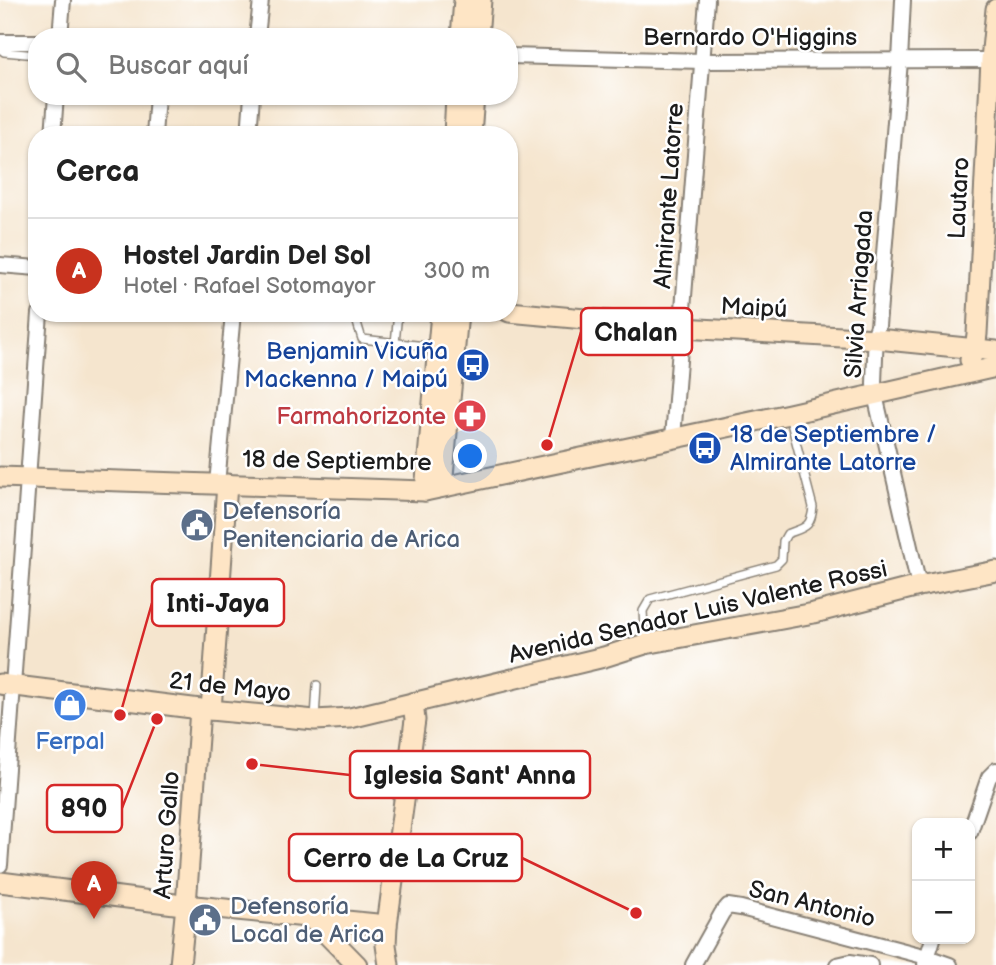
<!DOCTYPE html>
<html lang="es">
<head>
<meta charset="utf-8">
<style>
  body { margin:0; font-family:"Balsamiq Sans",sans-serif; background:#f2f2f2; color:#222 }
  .controls { position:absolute; right:21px; bottom:21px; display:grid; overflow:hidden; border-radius:14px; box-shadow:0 2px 5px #0004 }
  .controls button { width:63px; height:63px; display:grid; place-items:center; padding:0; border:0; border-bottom:2px solid #e0e0e0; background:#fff; color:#222; font:35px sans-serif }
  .you { position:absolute; left:471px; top:457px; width:24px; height:24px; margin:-18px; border:5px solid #fff; border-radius:50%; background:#1a73e8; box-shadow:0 0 0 10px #1a73e833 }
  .badge { display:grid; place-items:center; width:46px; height:46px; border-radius:50%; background:#c8321e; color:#fff; font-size:23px; font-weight:700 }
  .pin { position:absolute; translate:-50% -58px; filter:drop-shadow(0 2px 4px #0008) }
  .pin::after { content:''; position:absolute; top:37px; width:24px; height:21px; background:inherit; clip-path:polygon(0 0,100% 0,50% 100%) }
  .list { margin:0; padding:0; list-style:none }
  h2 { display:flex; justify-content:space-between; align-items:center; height:91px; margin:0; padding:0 28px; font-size:30px }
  h2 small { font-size:23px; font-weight:400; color:#767676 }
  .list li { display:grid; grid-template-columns:46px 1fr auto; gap:21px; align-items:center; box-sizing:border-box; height:105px; padding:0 28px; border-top:2px solid #e0e0e0 }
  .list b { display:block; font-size:26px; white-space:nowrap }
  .list p { margin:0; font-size:23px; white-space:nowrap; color:#767676 }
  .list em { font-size:23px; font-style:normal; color:#767676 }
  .icon { flex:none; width:38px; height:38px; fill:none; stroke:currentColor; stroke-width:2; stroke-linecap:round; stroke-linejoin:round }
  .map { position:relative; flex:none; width:996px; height:965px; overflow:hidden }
  .search { position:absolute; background:#fff; box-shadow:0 2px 5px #0004; left:28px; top:28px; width:490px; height:77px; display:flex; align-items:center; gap:18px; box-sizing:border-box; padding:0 24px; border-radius:28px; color:#767676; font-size:26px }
  .panel { position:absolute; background:#fff; box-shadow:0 2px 5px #0004; left:28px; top:126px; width:490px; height:196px; border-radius:28px }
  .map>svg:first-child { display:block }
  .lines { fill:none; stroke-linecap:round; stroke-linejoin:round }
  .lane-casing { stroke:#888075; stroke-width:10 }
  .street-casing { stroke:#888075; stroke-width:18 }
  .secondary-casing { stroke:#888075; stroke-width:23 }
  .lane { stroke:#fff; stroke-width:7 }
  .street { stroke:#fff; stroke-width:14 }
  .secondary { stroke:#fee5c5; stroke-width:19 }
  .labels { text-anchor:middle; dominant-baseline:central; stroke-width:5; stroke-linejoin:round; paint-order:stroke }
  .street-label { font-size:24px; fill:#1c1c1c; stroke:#fff }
  .transit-label { font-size:24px; fill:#164399; stroke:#fff; text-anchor:end }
  .health-label { font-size:24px; fill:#be3a42; stroke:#fff; text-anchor:end }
  .service-label { font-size:24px; fill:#4e5e75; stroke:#fff; text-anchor:start }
  .shop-label { font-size:24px; fill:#366cbe; stroke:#fff }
  .leader { fill:none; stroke:#d62828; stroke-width:2.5 }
  .callout-dot { fill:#d62828; stroke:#fff; stroke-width:2.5 }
  .callout { fill:#fff; stroke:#d62828; stroke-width:2.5 }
  .callout-label { font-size:26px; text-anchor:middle; font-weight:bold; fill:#1c1c1c }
</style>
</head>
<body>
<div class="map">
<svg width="996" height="965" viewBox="0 0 996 965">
  <rect width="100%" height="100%" fill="#fff"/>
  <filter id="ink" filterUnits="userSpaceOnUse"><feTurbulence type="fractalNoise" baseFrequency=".0143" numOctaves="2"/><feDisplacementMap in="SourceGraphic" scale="14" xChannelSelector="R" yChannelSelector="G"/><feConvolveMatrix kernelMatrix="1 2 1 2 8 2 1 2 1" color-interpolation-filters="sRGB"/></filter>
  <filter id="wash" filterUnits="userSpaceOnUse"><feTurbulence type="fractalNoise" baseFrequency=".00686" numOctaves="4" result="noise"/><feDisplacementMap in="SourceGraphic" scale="28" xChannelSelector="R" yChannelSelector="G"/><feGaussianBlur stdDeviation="1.57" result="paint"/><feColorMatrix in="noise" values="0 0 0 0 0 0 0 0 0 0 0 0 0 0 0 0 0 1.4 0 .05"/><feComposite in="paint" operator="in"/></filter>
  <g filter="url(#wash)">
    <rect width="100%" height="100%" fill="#f5e5ce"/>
  </g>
  <g filter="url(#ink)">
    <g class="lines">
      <defs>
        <g id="lane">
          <path d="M0,49l4,3 33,3"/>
          <path d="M354,313l8,26 73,8"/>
          <path d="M395,343l3,-30"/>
          <path d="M645,644l-2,-33 7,-12 126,-34 6,-6 1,-18 4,-7c18,-7 24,-6 26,-27l-24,-92"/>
          <path d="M315,719l2,-34"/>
        </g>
        <g id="street">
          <path d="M903,0l-3,61 -22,265 -2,5 -2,52 1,12 44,191"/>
          <path d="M60,37l3,-37"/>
          <path d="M257,37l4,-37"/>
          <path d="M0,42h37"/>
          <path d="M509,56l194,5 288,-1"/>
          <path d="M53,135l3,-39"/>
          <path d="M154,135l3,-39"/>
          <path d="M249,135l3,-39"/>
          <path d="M0,265l37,3"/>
          <path d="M673,438l34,-438"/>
          <path d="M217,484l16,-171"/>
          <path d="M970,832l19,-55 7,-7"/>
          <path d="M0,865l40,-552"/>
          <path d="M925,964l8,-25"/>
          <path d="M693,965l29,-52 6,-7 13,2 186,49 23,8"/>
          <path d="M837,965l13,-3 20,3"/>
        </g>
        <g id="secondary">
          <path d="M461,37l3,-37"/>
          <path d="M478,37l3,-37"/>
          <path d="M454,135l2,-39"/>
          <path d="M471,135l3,-39"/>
          <path d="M509,312l173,16 195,11 119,12"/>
          <path d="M970,360l5,-11 2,-15 14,-274 5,-51"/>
          <path d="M0,477l425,14 364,-77 207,-47"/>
          <path d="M442,487l16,-174"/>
          <path d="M425,491l16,-178"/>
          <path d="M0,684l200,25 115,11 35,-2 254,-61 41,-13 169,-31 105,-27 77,-15"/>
          <path d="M211,710l16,-226"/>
          <path d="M0,882l175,22 212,21"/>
          <path d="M311,918l46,47"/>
          <path d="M180,965l6,-60 14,-196"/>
          <path d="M389,965l-3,-20 1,-20 28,-205 -2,-17"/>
        </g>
      </defs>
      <use href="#lane" class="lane-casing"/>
      <use href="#street" class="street-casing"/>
      <use href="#secondary" class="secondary-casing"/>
      <use href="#lane" class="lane"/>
      <use href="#street" class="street"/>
      <use href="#secondary" class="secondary"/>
    </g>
  </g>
  <defs>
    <symbol id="bus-disc" viewBox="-11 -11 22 22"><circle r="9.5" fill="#1a4fb4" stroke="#fff"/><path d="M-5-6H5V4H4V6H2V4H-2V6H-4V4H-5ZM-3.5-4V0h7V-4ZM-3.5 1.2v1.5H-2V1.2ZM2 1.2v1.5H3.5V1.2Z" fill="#fff"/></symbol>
    <symbol id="pharmacy-disc" viewBox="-11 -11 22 22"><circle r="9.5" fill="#e0444e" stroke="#fff"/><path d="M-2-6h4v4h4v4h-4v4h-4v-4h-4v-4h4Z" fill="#fff"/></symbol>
    <symbol id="civic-disc" viewBox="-11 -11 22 22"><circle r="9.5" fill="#5c6f8a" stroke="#fff"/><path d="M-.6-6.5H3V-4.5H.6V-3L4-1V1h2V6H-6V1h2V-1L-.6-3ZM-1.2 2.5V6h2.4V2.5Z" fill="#fff"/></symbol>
    <symbol id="shop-disc" viewBox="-11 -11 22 22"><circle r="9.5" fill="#3f7fe0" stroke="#fff"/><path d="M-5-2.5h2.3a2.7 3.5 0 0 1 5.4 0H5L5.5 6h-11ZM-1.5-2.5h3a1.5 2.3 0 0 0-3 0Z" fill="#fff"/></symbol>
  </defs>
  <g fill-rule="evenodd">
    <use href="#bus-disc" x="454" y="346" width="38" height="38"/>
    <use href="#pharmacy-disc" x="451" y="397" width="38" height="38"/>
    <use href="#bus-disc" x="686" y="429" width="38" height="38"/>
    <use href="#civic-disc" x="178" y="506" width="38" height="38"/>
    <use href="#shop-disc" x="51" y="686" width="38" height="38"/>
    <use href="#civic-disc" x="186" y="901" width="38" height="38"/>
  </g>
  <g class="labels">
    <g class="street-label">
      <text x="750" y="37">Bernardo O'Higgins</text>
      <text transform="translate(669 196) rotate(-86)">Almirante Latorre</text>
      <text transform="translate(959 198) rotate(-87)">Lautaro</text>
      <text transform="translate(859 294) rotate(-86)">Silvia Arriagada</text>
      <text transform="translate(754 308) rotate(3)">Maipú</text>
      <text transform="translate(337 461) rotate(1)">18 de Septiembre</text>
      <text transform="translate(698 612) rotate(-13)">Avenida Senador Luis Valente Rossi</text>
      <text transform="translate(230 687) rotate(6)">21 de Mayo</text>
      <text transform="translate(167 835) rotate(-86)">Arturo Gallo</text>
      <text transform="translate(812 904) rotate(14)">San Antonio</text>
    </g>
    <g class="transit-label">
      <text x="448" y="351">Benjamin Vicuña<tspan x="448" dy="28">Mackenna / Maipú</tspan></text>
      <text x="730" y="434" text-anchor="start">18 de Septiembre /<tspan x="730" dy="28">Almirante Latorre</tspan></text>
    </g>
    <g class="health-label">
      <text x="446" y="416">Farmahorizonte</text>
    </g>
    <g class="service-label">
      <text x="222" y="511">Defensoría<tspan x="222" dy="28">Penitenciaria de Arica</tspan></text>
      <text x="230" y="906">Defensoría<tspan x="230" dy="28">Local de Arica</tspan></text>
    </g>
    <g class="shop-label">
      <text x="70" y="741">Ferpal</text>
    </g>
  </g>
  <path class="leader" d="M547 445L581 332M120 715L152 603M252 764L350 775M157 719L122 808M636 913L522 858"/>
  <g class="callout-dot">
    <circle cx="547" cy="445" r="7"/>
    <circle cx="120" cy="715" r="7"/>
    <circle cx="252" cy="764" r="7"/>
    <circle cx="157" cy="719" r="7"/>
    <circle cx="636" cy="913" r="7"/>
  </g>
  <g class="callout">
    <rect x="581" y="308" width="111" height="47" rx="7"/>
    <rect x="152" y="579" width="132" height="47" rx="7"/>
    <rect x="350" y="751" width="240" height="47" rx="7"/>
    <rect x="47" y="785" width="75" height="47" rx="7"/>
    <rect x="289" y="834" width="233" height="47" rx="7"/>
  </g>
  <g class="callout-label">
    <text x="636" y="341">Chalan</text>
    <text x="218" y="612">Inti-Jaya</text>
    <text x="470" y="784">Iglesia Sant' Anna</text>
    <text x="84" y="817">890</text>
    <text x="406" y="867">Cerro de La Cruz</text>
  </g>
</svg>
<div class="controls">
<button>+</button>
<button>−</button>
</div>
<div class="you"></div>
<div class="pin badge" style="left:94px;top:919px">A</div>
<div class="search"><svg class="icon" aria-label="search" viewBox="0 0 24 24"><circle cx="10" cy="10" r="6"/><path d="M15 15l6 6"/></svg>Buscar aquí</div>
<section class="panel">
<h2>Cerca<small></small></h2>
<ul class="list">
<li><span class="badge">A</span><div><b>Hostel Jardin Del Sol</b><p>Hotel · Rafael Sotomayor</p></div><em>300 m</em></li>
</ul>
</section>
</div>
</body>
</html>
